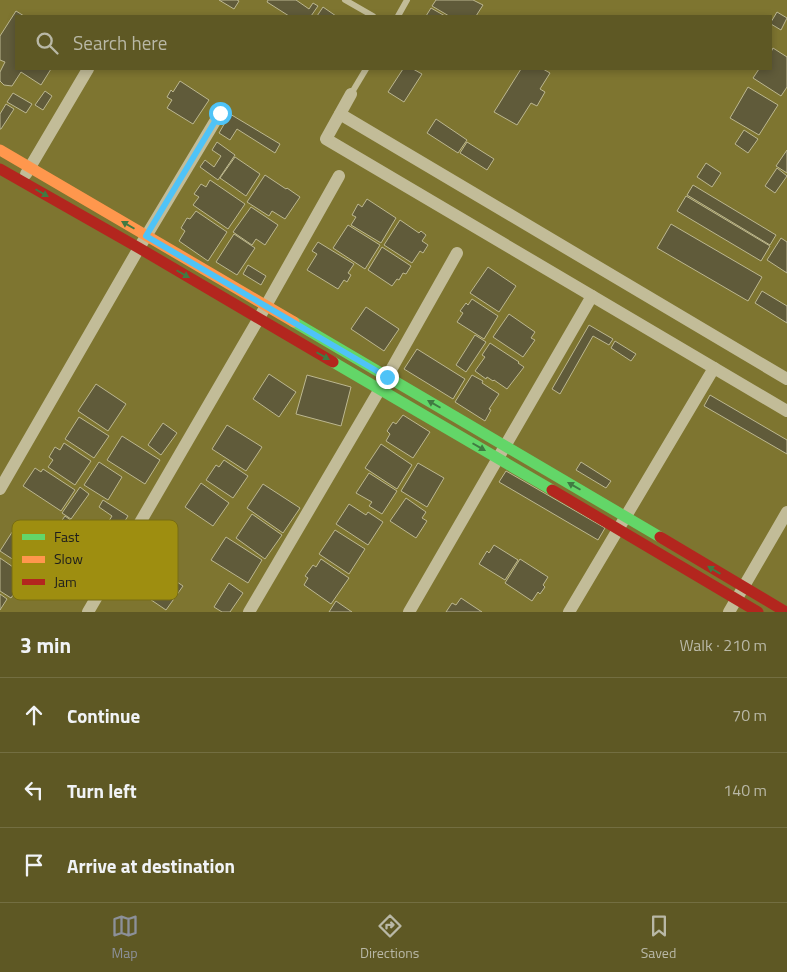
<!DOCTYPE html>
<html lang="en">
<head>
<meta charset="utf-8">
<style>
  body { margin:0; font-family:"Titillium Web",sans-serif; background:#676131; color:#f1f3f6 }
  .stop { position:absolute; width:15px; height:15px; margin:-11px; border:4px solid #4fc3f7; border-radius:50%; background:#fff }
  .stop.end { background:#4fc3f7; border-color:#fff; box-shadow:0 1px 5px #0008 }
  .list { margin:0; padding:0; list-style:none }
  h2 { display:flex; justify-content:space-between; align-items:center; height:65px; margin:0; padding:0 20px; font-size:21px }
  h2 small { font-size:16px; font-weight:400; color:#b9b8a6 }
  .list li { display:grid; grid-template-columns:32px 1fr auto; gap:15px; align-items:center; box-sizing:border-box; height:75px; padding:0 20px; border-top:1px solid #736e41 }
  .list b { display:block; font-size:19px; white-space:nowrap }
  .list em { font-size:16px; font-style:normal; color:#b9b8a6 }
  .icon { flex:none; width:28px; height:28px; fill:none; stroke:currentColor; stroke-width:2; stroke-linecap:round; stroke-linejoin:round }
  .map { position:relative; flex:none; width:787px; height:612px; overflow:hidden }
  .search { position:absolute; background:#5e5824; box-shadow:0 2px 8px #0003; left:15px; right:15px; top:15px; height:55px; display:flex; align-items:center; gap:12px; box-sizing:border-box; padding:0 18px; border-radius:0px; color:#b9b8a6; font-size:19px }
  .sheet { height:290px; background:#5e5824 }
  nav { display:flex; justify-content:space-around; align-items:center; box-sizing:border-box; height:70px; border-top:1px solid #736e41; background:#5e5824; font-size:14px; color:#b9b8a6 }
  nav a { display:grid; justify-items:center; gap:2px }
  nav .on { color:#8c9099 }
  .map>svg:first-child { display:block }
  .building { fill:#605b3a; stroke:#bcb790 }
  .lines { fill:none; stroke-linecap:round; stroke-linejoin:round }
  .lane { stroke:#c2bc98; stroke-width:6 }
  .street { stroke:#c2bc98; stroke-width:12 }
  .fast { stroke:#63d668; stroke-width:11 }
  .slow { stroke:#ff974d; stroke-width:11 }
  .jam { stroke:#b3261e; stroke-width:11 }
  .oneway { fill:#407a42 }
  .route { stroke:#4fc3f7; stroke-width:6 }
  .key { fill:#9e8e10; stroke:#776c14; stroke-width:1 }
  .key-label { font-size:14px; fill:#1d1d1d }
</style>
</head>
<body>
<div class="map">
<svg width="787" height="612" viewBox="0 0 787 612">
  <rect width="100%" height="100%" fill="#7e7530"/>
  <g class="building">
    <path d="M219,0h18l2,1 -5,8z"/>
    <path d="M268,0h28l13,9 4,-6 5,3 -7,10h-22l-22,-14z"/>
    <path d="M436,0h37l10,5 -7,11h-27l-17,-10z"/>
    <path d="M323,7l13,9h-19z"/>
    <path d="M431,8l14,8h-19z"/>
    <path d="M16,11l8,5h-8v53h35l-10,16 -20,-13 -9,14 -8,-1 -4,-4v-9l5,-10 -5,-2v-24z"/>
    <path d="M777,12l10,6 -6,12 -10,-6v-2z"/>
    <path d="M773,48l14,9v30l-6,9 -28,-18 6,-9h12v-17z"/>
    <path d="M403,69h10l9,5 -18,28 -16,-10z"/>
    <path d="M521,69h22l7,4 -10,16 5,3 -8,14 -6,-3 -14,22 -23,-13z"/>
    <path d="M180,81l29,19 -16,24 -26,-16 5,-8 -5,-3 4,-7 2,2z"/>
    <path d="M748,87l30,18 -19,30 -29,-17z"/>
    <path d="M45,91l7,5 -9,14 -8,-5z"/>
    <path d="M13,93l19,11 -6,9 -19,-11z"/>
    <path d="M6,104l8,5 -13,20h-1v-15z"/>
    <path d="M230,114l50,30 -5,9 -38,-24 -7,11 -11,-7z"/>
    <path d="M436,119l31,21 -9,13 -31,-20z"/>
    <path d="M744,130l14,9 -10,14 -13,-9z"/>
    <path d="M217,142l18,13 -17,25 -18,-13 5,-7 9,7 7,-11 -9,-6z"/>
    <path d="M467,142l27,17 -7,11 -27,-17z"/>
    <path d="M787,150v23l-11,-7z"/>
    <path d="M235,157l25,17 -14,22 -26,-18z"/>
    <path d="M706,163l15,10 -9,14 -15,-10z"/>
    <path d="M777,168l10,8 -12,17 -10,-7z"/>
    <path d="M265,175l21,14 1,-1 13,9 -15,22 -13,-8 -3,5 -22,-14z"/>
    <path d="M210,180l35,24 -17,25 -35,-24 6,-8 -5,-3 7,-10 5,3z"/>
    <path d="M693,185l83,50 -6,10 -83,-50z"/>
    <path d="M686,196l84,50 -9,15 -84,-50z"/>
    <path d="M367,199l29,19 -15,25 -30,-18 5,-8 -4,-2 6,-11 4,3z"/>
    <path d="M251,207l27,18 -13,20 -9,-6 -4,6 -19,-13z"/>
    <path d="M196,211l31,21 -19,29 -29,-20 6,-10 -4,-3 6,-10 3,1z"/>
    <path d="M400,220l19,13 2,-2 5,4 -4,6 6,4 -5,8 -3,-2 -8,12 -28,-18z"/>
    <path d="M671,224l91,53 -14,24 -91,-53z"/>
    <path d="M348,225l32,20 -15,24 -32,-21z"/>
    <path d="M234,234l21,14 -18,27 -21,-13z"/>
    <path d="M781,238l6,4v31l-20,-13z"/>
    <path d="M318,242l36,22 -6,9 3,2 -4,7 -3,-2 -6,9 -31,-19 10,-16 -5,-3z"/>
    <path d="M382,247l29,19 -5,8 -3,-1 -4,7 -2,-1 -5,7 -24,-16z"/>
    <path d="M248,265l18,11 -5,9 -18,-11z"/>
    <path d="M488,267l28,19 -17,26 -29,-19z"/>
    <path d="M762,291l25,15v17l-32,-20z"/>
    <path d="M472,299l26,17 -14,23 -27,-17 6,-9 -3,-2 6,-8 2,2z"/>
    <path d="M366,307l33,22 -15,22 -33,-22z"/>
    <path d="M509,314l26,18 -4,6 4,2 -12,17 -30,-20z"/>
    <path d="M589,325l24,14 -4,6 -16,-9 -33,58 -8,-5z"/>
    <path d="M475,335l11,7 -20,30 -10,-7z"/>
    <path d="M615,341l21,13 -5,7 -20,-13z"/>
    <path d="M490,343l29,19 -1,1 6,4 -17,22 -13,-9 -1,1 -6,-4 -1,2 -11,-8 10,-14 -3,-2z"/>
    <path d="M417,349l48,30 -12,20 -49,-30z"/>
    <path d="M269,374l27,18 -17,25 -26,-18z"/>
    <path d="M307,375l44,12 -10,39 -45,-12z"/>
    <path d="M472,375l11,6 -1,2 17,11 -10,15 2,1 -6,11 -30,-19z"/>
    <path d="M96,384l30,20 -18,27 -30,-20z"/>
    <path d="M710,395l77,45v14l-83,-48z"/>
    <path d="M403,415l27,17 -17,26 -27,-17 4,-7 -3,-3 6,-9 3,2z"/>
    <path d="M79,417l30,19 -15,22 -29,-19z"/>
    <path d="M163,423l14,10 -16,22 -13,-10z"/>
    <path d="M227,425l35,22 -16,24 -34,-22z"/>
    <path d="M122,436l38,24 -15,24 -38,-24z"/>
    <path d="M64,443l27,18 -16,24 -27,-18 5,-7 -4,-3 6,-10 5,3z"/>
    <path d="M381,444l31,21 -15,24 -32,-21z"/>
    <path d="M224,460l24,16 -15,22 -27,-18 10,-15 3,2z"/>
    <path d="M99,462l23,15 -14,23 -24,-15z"/>
    <path d="M581,462l30,19 -5,7 -30,-18z"/>
    <path d="M418,463l26,15 -17,29 -26,-16z"/>
    <path d="M35,468l6,4 2,-3 32,21 -14,21 -38,-25z"/>
    <path d="M506,471l99,57 -7,12 -99,-58z"/>
    <path d="M369,473l28,18 -15,23 -13,-8 3,-4 -16,-9z"/>
    <path d="M201,483l28,20 -16,23 -28,-19z"/>
    <path d="M263,484l37,24 -17,25 -36,-25z"/>
    <path d="M80,487l9,7 -18,25 -9,-6z"/>
    <path d="M406,498l20,14 -4,6 5,3 -11,17 -26,-17z"/>
    <path d="M103,500l25,16 -16,25 -11,-7 11,-18 -13,-9z"/>
    <path d="M349,504l17,11 2,-3 15,10 -15,23 -32,-21z"/>
    <path d="M252,514l30,21 -17,24 -29,-21z"/>
    <path d="M65,516l27,20 -16,24 -28,-20z"/>
    <path d="M16,526l26,17 -16,25 -26,-17z"/>
    <path d="M335,530l30,19 -16,25 -30,-20z"/>
    <path d="M226,537l36,23 -14,23 -37,-23z"/>
    <path d="M494,545l24,15 -13,20 -26,-16 8,-13 2,2z"/>
    <path d="M0,558l26,18 -15,22 -11,-7z"/>
    <path d="M321,559l28,19 -18,26 -27,-19 4,-7 -3,-2 8,-11 3,2z"/>
    <path d="M520,559l28,18 -5,8 2,2 -5,7 -2,-2 -6,9 -27,-18z"/>
    <path d="M152,565l31,21 -17,24 -31,-21z"/>
    <path d="M229,583l14,10 -13,19h-8l-8,-5z"/>
    <path d="M0,594l7,5 -7,11z"/>
    <path d="M461,598l21,14h-36l6,-9 4,2z"/>
    <path d="M336,601l16,11h-23z"/>
  </g>
  <g class="lines">
    <g class="lane">
      <path d="M345,0l28,16"/>
      <path d="M398,16l9,-16"/>
      <path d="M351,94l15,-25"/>
    </g>
    <g class="street">
      <path d="M351,94l-25,45 461,272"/>
      <path d="M340,114l447,265"/>
      <path d="M26,174l62,-105"/>
      <path d="M0,489l139,-241 81,-135"/>
      <path d="M88,612l171,-294 80,-142"/>
      <path d="M249,612l138,-235 70,-124"/>
      <path d="M409,612l183,-316"/>
      <path d="M569,612l145,-244"/>
      <path d="M729,612l58,-100"/>
    </g>
    <g class="fast">
      <path d="M294,322l366,215"/>
      <path d="M333,362l219,128"/>
    </g>
    <path class="slow" d="M0,150l294,172"/>
    <g class="jam">
      <path d="M0,169l139,79 194,114"/>
      <path d="M552,490l206,122"/>
      <path d="M660,537l126,75"/>
    </g>
  </g>
  <defs><path id="oneway-solid" d="M-6-.8H1V-3.2L6.5 0L1 3.2V.8H-6Z" transform="scale(1.25)"/></defs>
  <g class="oneway">
    <use href="#oneway-solid" transform="translate(42 193) rotate(30)"/>
    <use href="#oneway-solid" transform="translate(128 225) rotate(-150)"/>
    <use href="#oneway-solid" transform="translate(183 274) rotate(30)"/>
    <use href="#oneway-solid" transform="translate(323 356) rotate(30)"/>
    <use href="#oneway-solid" transform="translate(434 404) rotate(-150)"/>
    <use href="#oneway-solid" transform="translate(479 447) rotate(30)"/>
    <use href="#oneway-solid" transform="translate(574 486) rotate(-150)"/>
    <use href="#oneway-solid" transform="translate(714 570) rotate(-149)"/>
  </g>
  <g class="lines">
    <path class="route" d="M220,113l-74,123 241,141"/>
  </g>
  <rect x="12" y="520" width="166" height="80" rx="8" class="key"/>
  <rect x="22" y="534" width="23" height="6" fill="#63d668"/>
  <rect x="22" y="556" width="23" height="7" fill="#ff974d"/>
  <rect x="22" y="579" width="23" height="6" fill="#b3261e"/>
  <g class="key-label">
    <text x="54" y="542">Fast</text>
    <text x="54" y="564">Slow</text>
    <text x="54" y="587">Jam</text>
  </g>
</svg>
<div class="stop" style="left:220px;top:113px"></div>
<div class="stop end" style="left:387px;top:377px"></div>
<div class="search"><svg class="icon" aria-label="search" viewBox="0 0 24 24"><circle cx="10" cy="10" r="6"/><path d="M15 15l6 6"/></svg>Search here</div>
</div>
<section class="sheet">
<h2>3 min<small>Walk · 210 m</small></h2>
<ul class="list">
<li><svg class="icon" aria-label="ahead" viewBox="0 0 24 24"><path d="M12 20V5M6 11l6-6 6 6"/></svg><div><b>Continue</b></div><em>70 m</em></li>
<li><svg class="icon" aria-label="left" viewBox="0 0 24 24"><path d="M17 20v-9H6M10 6l-5 5 5 5"/></svg><div><b>Turn left</b></div><em>140 m</em></li>
<li><svg class="icon" aria-label="arrive" viewBox="0 0 24 24"><path d="M6 21V4h12l-3 4 3 4H6"/></svg><div><b>Arrive at destination</b></div></li>
</ul>
</section>
<nav>
<a class="on"><svg class="icon" aria-label="map" viewBox="0 0 24 24"><path d="M3 6l6-2 6 2 6-2v14l-6 2-6-2-6 2zM9 4v14M15 6v14"/></svg>Map</a>
<a><svg class="icon" aria-label="directions" viewBox="0 0 24 24"><path d="M12 3l9 9-9 9-9-9zM9 14v-3h6M13 9l2 2-2 2"/></svg>Directions</a>
<a><svg class="icon" aria-label="saved" viewBox="0 0 24 24"><path d="M7 4h10v16l-5-4-5 4z"/></svg>Saved</a>
</nav>
</body>
</html>
